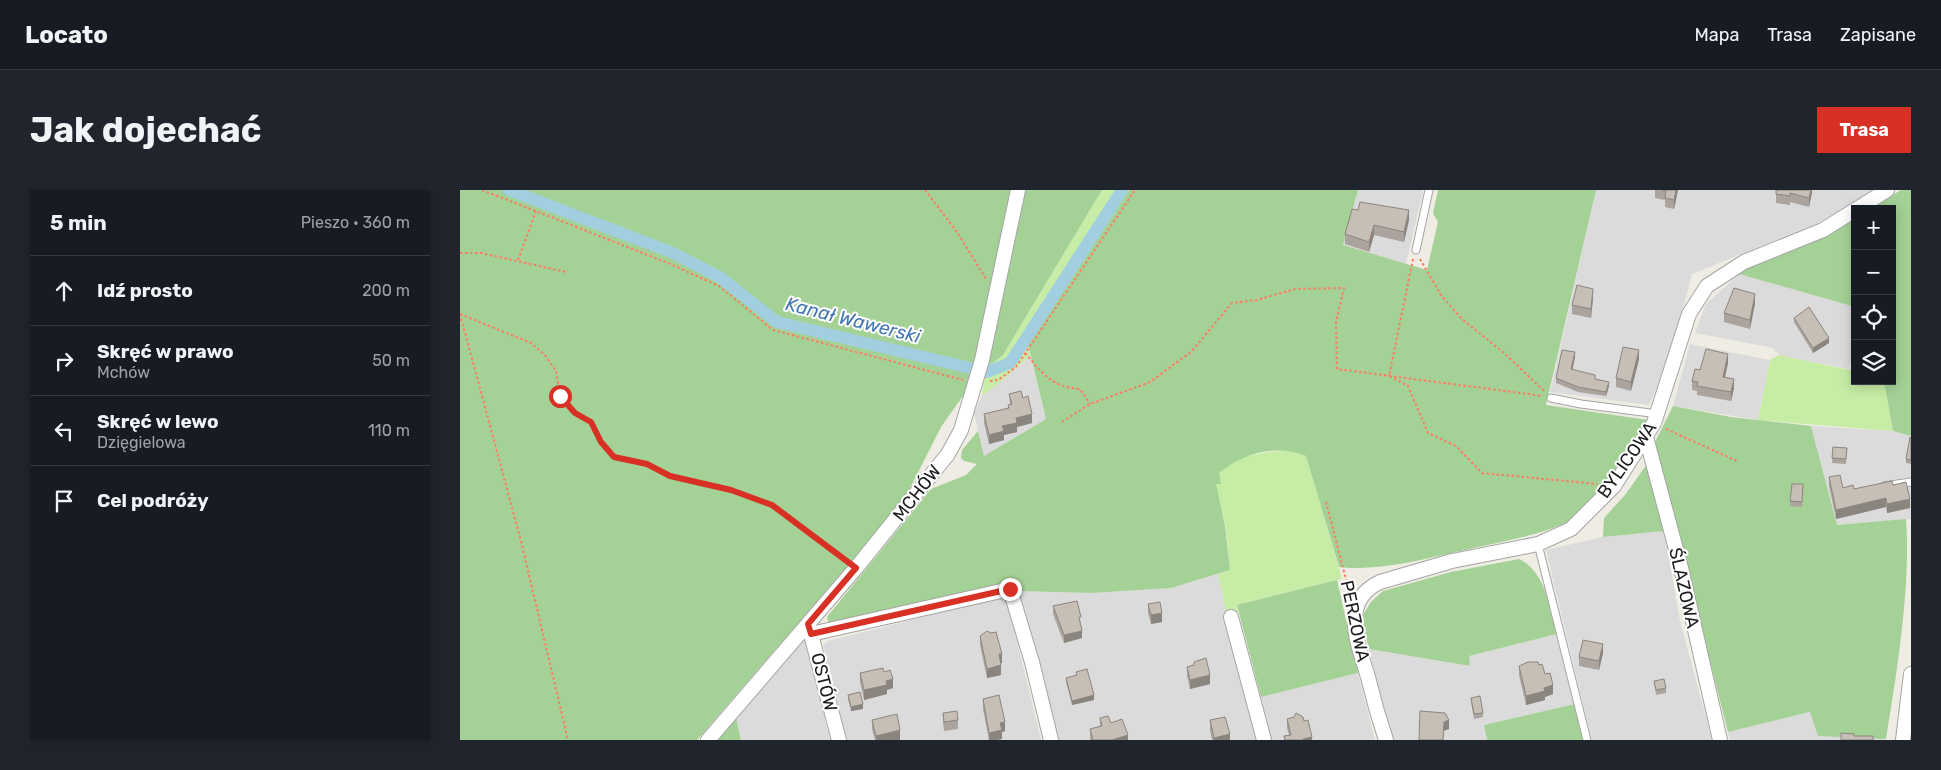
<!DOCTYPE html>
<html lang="pl">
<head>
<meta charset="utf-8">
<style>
  body { margin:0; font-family:Rubik,sans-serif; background:#20242c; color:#f1f3f6 }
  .controls { position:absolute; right:15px; top:15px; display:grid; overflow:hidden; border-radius:0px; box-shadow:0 2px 12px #0003 }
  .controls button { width:45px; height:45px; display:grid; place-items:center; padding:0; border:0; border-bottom:1px solid #363941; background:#171b24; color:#f1f3f6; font:25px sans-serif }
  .stop { position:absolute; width:15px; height:15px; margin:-11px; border:4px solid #d93025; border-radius:50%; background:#fff }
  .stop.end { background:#d93025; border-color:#fff; box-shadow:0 1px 5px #0008 }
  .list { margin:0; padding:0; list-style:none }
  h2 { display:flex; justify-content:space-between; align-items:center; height:65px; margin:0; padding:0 20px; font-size:21px }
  h2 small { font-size:16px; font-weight:400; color:#9ea1a6 }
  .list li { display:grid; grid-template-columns:32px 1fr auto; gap:15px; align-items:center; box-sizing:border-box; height:70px; padding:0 20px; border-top:1px solid #363941 }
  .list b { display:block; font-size:19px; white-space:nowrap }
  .list p { margin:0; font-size:16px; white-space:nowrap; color:#9ea1a6 }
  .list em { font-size:16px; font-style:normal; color:#9ea1a6 }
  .icon { flex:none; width:28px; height:28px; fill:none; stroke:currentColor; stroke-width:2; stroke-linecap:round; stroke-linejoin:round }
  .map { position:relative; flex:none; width:1451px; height:550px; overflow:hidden; border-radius:0px }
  header { display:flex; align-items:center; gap:30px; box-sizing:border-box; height:70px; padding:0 25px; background:#171b24; border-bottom:1px solid #363941 }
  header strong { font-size:24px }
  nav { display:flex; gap:28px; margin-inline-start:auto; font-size:18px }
  .intro { display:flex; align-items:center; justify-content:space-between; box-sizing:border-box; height:120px; padding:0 30px }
  h1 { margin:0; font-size:35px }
  .button { padding:12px 22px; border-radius:0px; background:#d93025; color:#fff; font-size:18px; font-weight:700 }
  main { display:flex; gap:30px; padding:0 30px }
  aside { flex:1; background:#171b24; border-radius:0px; box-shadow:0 2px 12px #0003 }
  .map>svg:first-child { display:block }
  .residential { fill:#dcdbdb }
  .grass { fill:#c6eca6 }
  .forest { fill:#a4d195 }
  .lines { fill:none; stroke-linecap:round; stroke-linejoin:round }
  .canal { stroke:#a1cfdf; stroke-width:12 }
  .lane-casing { stroke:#a5a5a5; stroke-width:9 }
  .street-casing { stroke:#a5a5a5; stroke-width:16 }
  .path { stroke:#ff7b64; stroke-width:2; stroke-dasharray:2.5 2.5; stroke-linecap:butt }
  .lane { stroke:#fff; stroke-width:7 }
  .street { stroke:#fff; stroke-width:14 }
  .wall { fill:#aba39d }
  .shaded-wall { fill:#8b857f }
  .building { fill:#c7beb6; stroke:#8b857f }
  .route { stroke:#d93025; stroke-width:6 }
  .labels { text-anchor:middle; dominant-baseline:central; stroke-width:4; stroke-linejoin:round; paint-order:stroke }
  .street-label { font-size:18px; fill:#1e1e1e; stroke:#fff }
  .water-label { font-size:19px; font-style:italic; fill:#4577b2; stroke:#fff }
</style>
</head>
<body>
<header>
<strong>Locato</strong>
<nav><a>Mapa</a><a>Trasa</a><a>Zapisane</a></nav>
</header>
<div class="intro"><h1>Jak dojechać</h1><a class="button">Trasa</a></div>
<main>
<aside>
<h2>5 min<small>Pieszo · 360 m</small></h2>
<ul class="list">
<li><svg class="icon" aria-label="ahead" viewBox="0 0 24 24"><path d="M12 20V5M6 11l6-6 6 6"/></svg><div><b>Idź prosto</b></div><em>200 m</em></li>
<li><svg class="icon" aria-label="right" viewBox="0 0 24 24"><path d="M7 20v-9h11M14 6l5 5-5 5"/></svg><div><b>Skręć w prawo</b><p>Mchów</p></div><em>50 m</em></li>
<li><svg class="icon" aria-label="left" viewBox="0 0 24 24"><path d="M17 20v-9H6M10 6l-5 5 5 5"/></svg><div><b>Skręć w lewo</b><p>Dzięgielowa</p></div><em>110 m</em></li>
<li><svg class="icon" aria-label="arrive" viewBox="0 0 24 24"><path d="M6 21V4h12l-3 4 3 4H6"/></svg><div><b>Cel podróży</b></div></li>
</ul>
</aside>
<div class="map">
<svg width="1451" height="550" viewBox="0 0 1451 550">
  <rect width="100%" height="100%" fill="#efece3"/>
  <g class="residential">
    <path d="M898,0h65l-17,74 -64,-19z"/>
    <path d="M1136,0h279l-55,32 -128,52 -22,84 -21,47 -99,-13z"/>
    <path d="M1279,84l116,33v34l-6,28 -70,-14 -6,-7 -78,-15 11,-29z"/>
    <path d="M1230,154l80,16 -12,60 -85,-14z"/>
    <path d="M570,166l16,63 -62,38 -10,-44 8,-17 22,-17z"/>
    <path d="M1351,236l82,5 18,5v83l-74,6z"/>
    <path d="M1204,341l16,90 32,119h-120l-46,-190 57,-13z"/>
    <path d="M758,384l9,41 33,125h-205l-37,-149 74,2 79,-5z"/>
    <path d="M546,406l35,144h-195l-23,-95 5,-4z"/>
    <path d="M1097,444l18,70 -91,21 3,15h-96l-22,-91 101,17 -2,-10z"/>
    <path d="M345,449l25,101h-89l-5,-23z"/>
    <path d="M898,483l17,67h-104l-10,-43z"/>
    <path d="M1350,522l76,28h-156l-2,-8z"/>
  </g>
  <g class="grass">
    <path d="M642,0h27l-101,155 2,11 -26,23 -22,17 4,-31 7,-2 10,-8z"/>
    <path d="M1319,165l76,16v10h29l9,50 -135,-11 12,-60z"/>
    <path d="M831,260l15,6 36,123 -105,26 1,8 -11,2 -9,-41 12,-4c-2,-15 -2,-31 -5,-46 -2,-12 -10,-29 -9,-41 3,-29 54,-31 75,-33z"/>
  </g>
  <g class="forest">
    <path d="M0,0h552l-36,170 -11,33 -24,34 -38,75 -206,238h-237z"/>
    <path d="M564,0h78l-99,165 -10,8 -7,2z"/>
    <path d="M669,0h229l-15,55 84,25 11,-48 -5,-9 5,-23h158l-50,215 102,15c-15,29 -51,85 -79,101 -25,13 -64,20 -91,26 -42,9 -96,25 -139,20l-33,-111c-29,-12 -63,-3 -87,17l2,11h-5l9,42 5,44 -59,18 -79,5 -74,-2 -3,-8 -186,42 -2,-8 104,-128 35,-14 11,-11 -13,-3 -3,-3 1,-8 16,-19 6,25 62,-37 -18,-74z"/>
    <path d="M1441,0h10v246l-18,-5 -9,-50h8v-172h-23z"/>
    <path d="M1395,27v90l-116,-33 5,-5z"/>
    <path d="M1213,216l58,11 80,9 26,99 69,-6c5,65 -9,154 -20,220l-68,-3 -8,-24 -82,20 -73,-290z"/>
    <path d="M1190,270l14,71 -61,6 1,-19 21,-23z"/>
    <path d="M1059,369c27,13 30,48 38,75l-88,22 1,10 -101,-17 -8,-31 10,-16 12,-11 68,-19z"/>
    <path d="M877,390l21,93 -97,24 -24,-92z"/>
    <path d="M1115,514l8,36h-96l-3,-15z"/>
    <path d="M276,527l5,23h-25z"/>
  </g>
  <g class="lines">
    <path class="canal" d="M49,0l162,62 37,19 13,7 56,44 210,50 23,-9 112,-173"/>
    <defs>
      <g id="lane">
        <path d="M956,60l13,-60"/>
        <path d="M1091,208l30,6 77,10"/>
        <path d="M1424,296l27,-4"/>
        <path d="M1078,354l49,196"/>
      </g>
      <g id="street">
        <path d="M1397,19l30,-19"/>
        <path d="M1186,247l35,131 39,172"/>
        <path d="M771,427l33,123"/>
        <path d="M349,437l30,113"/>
        <path d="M351,444l199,-45 22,73 19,78"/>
        <path d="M248,550l148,-172 92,-114 13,-24 21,-70 36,-170"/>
        <path d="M926,550c-7,-21 -13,-42 -18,-63 -10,-33 -29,-76 12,-95l72,-21 86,-17 33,-15 43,-43 40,-63 35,-109 18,-28 37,-24 79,-32 32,-20"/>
        <path d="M1443,550l8,-66"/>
      </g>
    </defs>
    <use href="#lane" class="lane-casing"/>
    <use href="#street" class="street-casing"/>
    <g class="path">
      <path d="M22,0l186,73 51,23 54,44 190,50"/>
      <path d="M465,0l32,42 29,47"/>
      <path d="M0,63h21l85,19"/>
      <path d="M953,69l-24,117 19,10 20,47 28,13 26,27 115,11"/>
      <path d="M960,69l21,36 20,23 43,35 40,38"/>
      <path d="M58,70l18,-49"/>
      <path d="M0,124l71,29 14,12 11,16 4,25 15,17 16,9 10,20 13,15 33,7 23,12 61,14 41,15 75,56"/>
      <path d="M0,124l61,227 47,199"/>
      <path d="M565,163c18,21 27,34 55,36l10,15"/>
      <path d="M530,191l8,-1 18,-13 119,-177"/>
      <path d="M602,232l28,-18 60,-22 41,-30 41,-49 25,-3 38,-11 49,-1 -8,34 1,47 206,27"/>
      <path d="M1206,239l71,32"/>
      <path d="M866,312l23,89"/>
    </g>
    <use href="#lane" class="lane"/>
    <use href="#street" class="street"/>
  </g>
  <g class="wall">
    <path d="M1195,0h23l-4,19 -9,-2v-7l-10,-2z"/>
    <path d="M1352,0l-3,17 -19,-5v3l-14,-2v-9z"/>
    <path d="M892,19l57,11 -5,22 -30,-7 -5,17 -24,-8v-10z"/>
    <path d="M1133,108l-2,20 -19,-4v-9z"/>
    <path d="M1295,113l-5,26 -26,-7v-9z"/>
    <path d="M1334,128l35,25 -16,10 -19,-31z"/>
    <path d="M1115,167l-2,12 22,10 14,7 -3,10 -28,-4 -22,-9v-5z"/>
    <path d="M1179,169l-8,32 -15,-4v-9z"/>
    <path d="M1268,173l-3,14 9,11 -3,13 -34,-6v-4l-5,-1v-9l8,-11z"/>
    <path d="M549,204l14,4 9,25 -15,4v5l-13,3v5l-15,4 -5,-21v-9l24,-6v-3l2,-1z"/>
    <path d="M1451,248v26l-5,-1v-4z"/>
    <path d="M1373,257l14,1 -1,16 -14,-1z"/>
    <path d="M1369,287l14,11 11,1 39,-4 17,23 -23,5 -1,-6 -50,12 -7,-33z"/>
    <path d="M1343,294l-1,23 -12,-1v-5z"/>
    <path d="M688,414l14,18 -11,2 -3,-11z"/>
    <path d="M593,416l28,18 1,14 -18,5 -11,-29z"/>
    <path d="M520,446l22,27h-1v12l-14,3 -7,-33z"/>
    <path d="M1143,463l-4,17 -20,-4v-9z"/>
    <path d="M734,472l16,22 -20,5 -3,-13v-9l7,-1z"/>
    <path d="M1079,475l6,9 8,20 -8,3v3l-19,5 -7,-30v-9z"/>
    <path d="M424,482l9,16 -6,2v4l-23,6 -4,-18v-9z"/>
    <path d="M616,482l18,28 -22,5 -6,-23v-4l10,-2z"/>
    <path d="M1194,491l12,7v5l-10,2z"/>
    <path d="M388,505l15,14 -12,2 -3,-12z"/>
    <path d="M1011,508l12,15v4l-9,2 -3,-17z"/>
    <path d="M523,509l22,32 -3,1v7l-6,1h-7l-6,-31z"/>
    <path d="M483,523l15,7v9l-14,2 -1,-9z"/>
    <path d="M640,528l11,5 17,17h-38v-11l10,-3z"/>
    <path d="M827,529l17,2 8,19h-28v-4l5,-1 -2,-7z"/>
    <path d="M412,530l28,20h-25l-3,-11z"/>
    <path d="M750,530l20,20h-18l-2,-10z"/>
  </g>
  <g class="shaded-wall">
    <path d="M1216,0h2l-4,19v-9z"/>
    <path d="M1351,0h1v3l-3,14v-9z"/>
    <path d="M949,20v10l-5,22v-10z"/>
    <path d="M914,35v10l-5,17v-10z"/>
    <path d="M1133,99v9l-2,20v-9z"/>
    <path d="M1295,104v9l-5,26v-9z"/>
    <path d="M1369,148v5l-16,10v-5z"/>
    <path d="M1179,160v9l-8,32v-9z"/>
    <path d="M1115,162v5l-4,16v-4z"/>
    <path d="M1268,164v9l-5,23v-9z"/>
    <path d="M1274,189v9l-3,13v-9z"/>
    <path d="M1149,192v4l-3,10v-4z"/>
    <path d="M572,224v9l-15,4v5l-13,3v5l-15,4v-9l27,-17z"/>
    <path d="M1426,308v9l-50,12v-9z"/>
    <path d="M1450,309v9l-23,5v-9z"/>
    <path d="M702,423v9l-11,2v-9z"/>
    <path d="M622,441v7l-18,5v-8z"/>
    <path d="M1143,454v9l-4,17v-9z"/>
    <rect x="539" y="464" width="3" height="9"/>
    <path d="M541,475v10l-14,3v-9z"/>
    <path d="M750,485v9l-20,5v-9z"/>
    <path d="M433,489v9l-6,2v4l-23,6v-10l22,-9z"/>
    <path d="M1093,495v9l-8,3v3l-19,5v-9l18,-8z"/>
    <path d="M634,505v5l-22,5v-4z"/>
    <path d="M403,514v5l-12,2v-4z"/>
    <path d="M989,530v9l-5,2 -1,9 1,-18z"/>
    <path d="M545,532v9l-3,1v7l-6,1h-7v-7l11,-10z"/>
    <path d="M440,540v10h-24v-4z"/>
    <path d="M770,544v6h-16v-2z"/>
    <path d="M668,545v5h-16z"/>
    <path d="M852,547v3h-9v-1z"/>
  </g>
  <g class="building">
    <path d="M1202,0h14l-2,10 -9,-2 1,-7z"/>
    <path d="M1316,0h35l-2,8 -19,-5v3l-14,-2z"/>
    <path d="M900,12l49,8 -5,22 -30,-7 -5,17 -24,-8 7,-25 6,1z"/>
    <path d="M1117,95l16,4 -2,20 -19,-4z"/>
    <path d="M1274,98l21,6 -5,26 -26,-7z"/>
    <path d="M1349,117l20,31 -16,10 -19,-30z"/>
    <path d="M1163,157l16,3 -8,32 -15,-4z"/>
    <path d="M1246,159l22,5 -5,23 11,2 -3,13 -34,-6 1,-4 -6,-1 3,-12 5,1z"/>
    <path d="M1102,160l13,2 -4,17 24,6v4l14,3 -3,10 -28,-5 -22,-9z"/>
    <path d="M561,201l2,7 5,-2 4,18 -16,4 1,5 -15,3 2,5 -15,4 -5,-21 25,-6 -1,-3 4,-1 -3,-10z"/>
    <path d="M1450,247l1,1v22l-5,-1z"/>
    <path d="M1373,257l14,1 -1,11 -14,-1z"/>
    <path d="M1380,285l3,13 10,-3 1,4 38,-8 1,4 13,-3 4,17 -23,5 -1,-6 -50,12 -7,-33z"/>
    <path d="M1332,294h11l-1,18 -12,-1z"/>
    <path d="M617,411l4,16h-2l3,14 -18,4 -11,-29z"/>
    <path d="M700,412l2,11 -11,2 -3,-11z"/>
    <path d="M527,441l4,2 5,-1 6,22h-3l2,11 -14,4 -7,-33z"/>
    <path d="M1123,450l20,4 -4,17 -20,-4z"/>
    <path d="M746,468l4,17 -20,5 -3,-13 7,-2v-3z"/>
    <path d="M1068,472h10l1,3 3,-1 3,10 5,-1 3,12 -9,3 1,3 -19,5 -7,-30z"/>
    <path d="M423,478l1,4 6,-2 3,9 -7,2 1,4 -23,5 -4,-17z"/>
    <path d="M627,479l7,26 -22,6 -6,-23 11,-3 -1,-3z"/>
    <path d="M1204,489l2,9 -10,2 -2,-9z"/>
    <path d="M400,502l3,12 -12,3 -3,-12z"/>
    <path d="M539,505l6,27 -5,1 2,7 -13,3 -6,-34z"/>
    <path d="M1020,506l3,17 -9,1 -3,-16z"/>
    <path d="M497,521l1,9 -14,2 -1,-9z"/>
    <path d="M960,521l25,2 4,7 -5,2 -1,18h-24z"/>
    <path d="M836,523l7,4 1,4 4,-1 4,17 -9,2v1h-18l-1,-4 7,-1 -4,-16 7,-2z"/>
    <path d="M437,524l3,16 -24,6 -4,-16z"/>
    <path d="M648,526l3,7 11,-4 6,16 -16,5h-19l-3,-11 12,-3 -2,-8z"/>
    <path d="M765,527l5,17 -16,4 -4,-18z"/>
    <path d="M1381,543l13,1v2h19v4h-32z"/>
  </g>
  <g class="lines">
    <path class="route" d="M100,206l15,17 16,9 10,20 13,15 33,7 23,12 61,14 41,15 84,63 -48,56 3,10 199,-45"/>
  </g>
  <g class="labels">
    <g class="street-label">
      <text transform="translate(1167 270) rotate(-55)">BYLICOWA</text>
      <text transform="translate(457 303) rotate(-52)">MCHÓW</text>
      <text transform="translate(1224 398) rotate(77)">ŚLAZOWA</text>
      <text transform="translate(895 431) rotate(78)">PERZOWA</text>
      <text transform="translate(364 492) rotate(76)">OSTÓW</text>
    </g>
    <g class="water-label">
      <text transform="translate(393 130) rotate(14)">Kanał Wawerski</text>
    </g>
  </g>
</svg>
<div class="controls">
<button>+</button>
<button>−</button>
<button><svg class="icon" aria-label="locate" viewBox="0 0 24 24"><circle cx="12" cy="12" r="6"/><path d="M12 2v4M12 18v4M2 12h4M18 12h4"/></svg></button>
<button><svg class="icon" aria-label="layers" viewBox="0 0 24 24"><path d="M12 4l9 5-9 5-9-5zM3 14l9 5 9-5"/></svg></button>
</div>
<div class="stop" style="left:100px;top:206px"></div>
<div class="stop end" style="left:550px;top:399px"></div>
</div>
</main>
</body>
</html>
